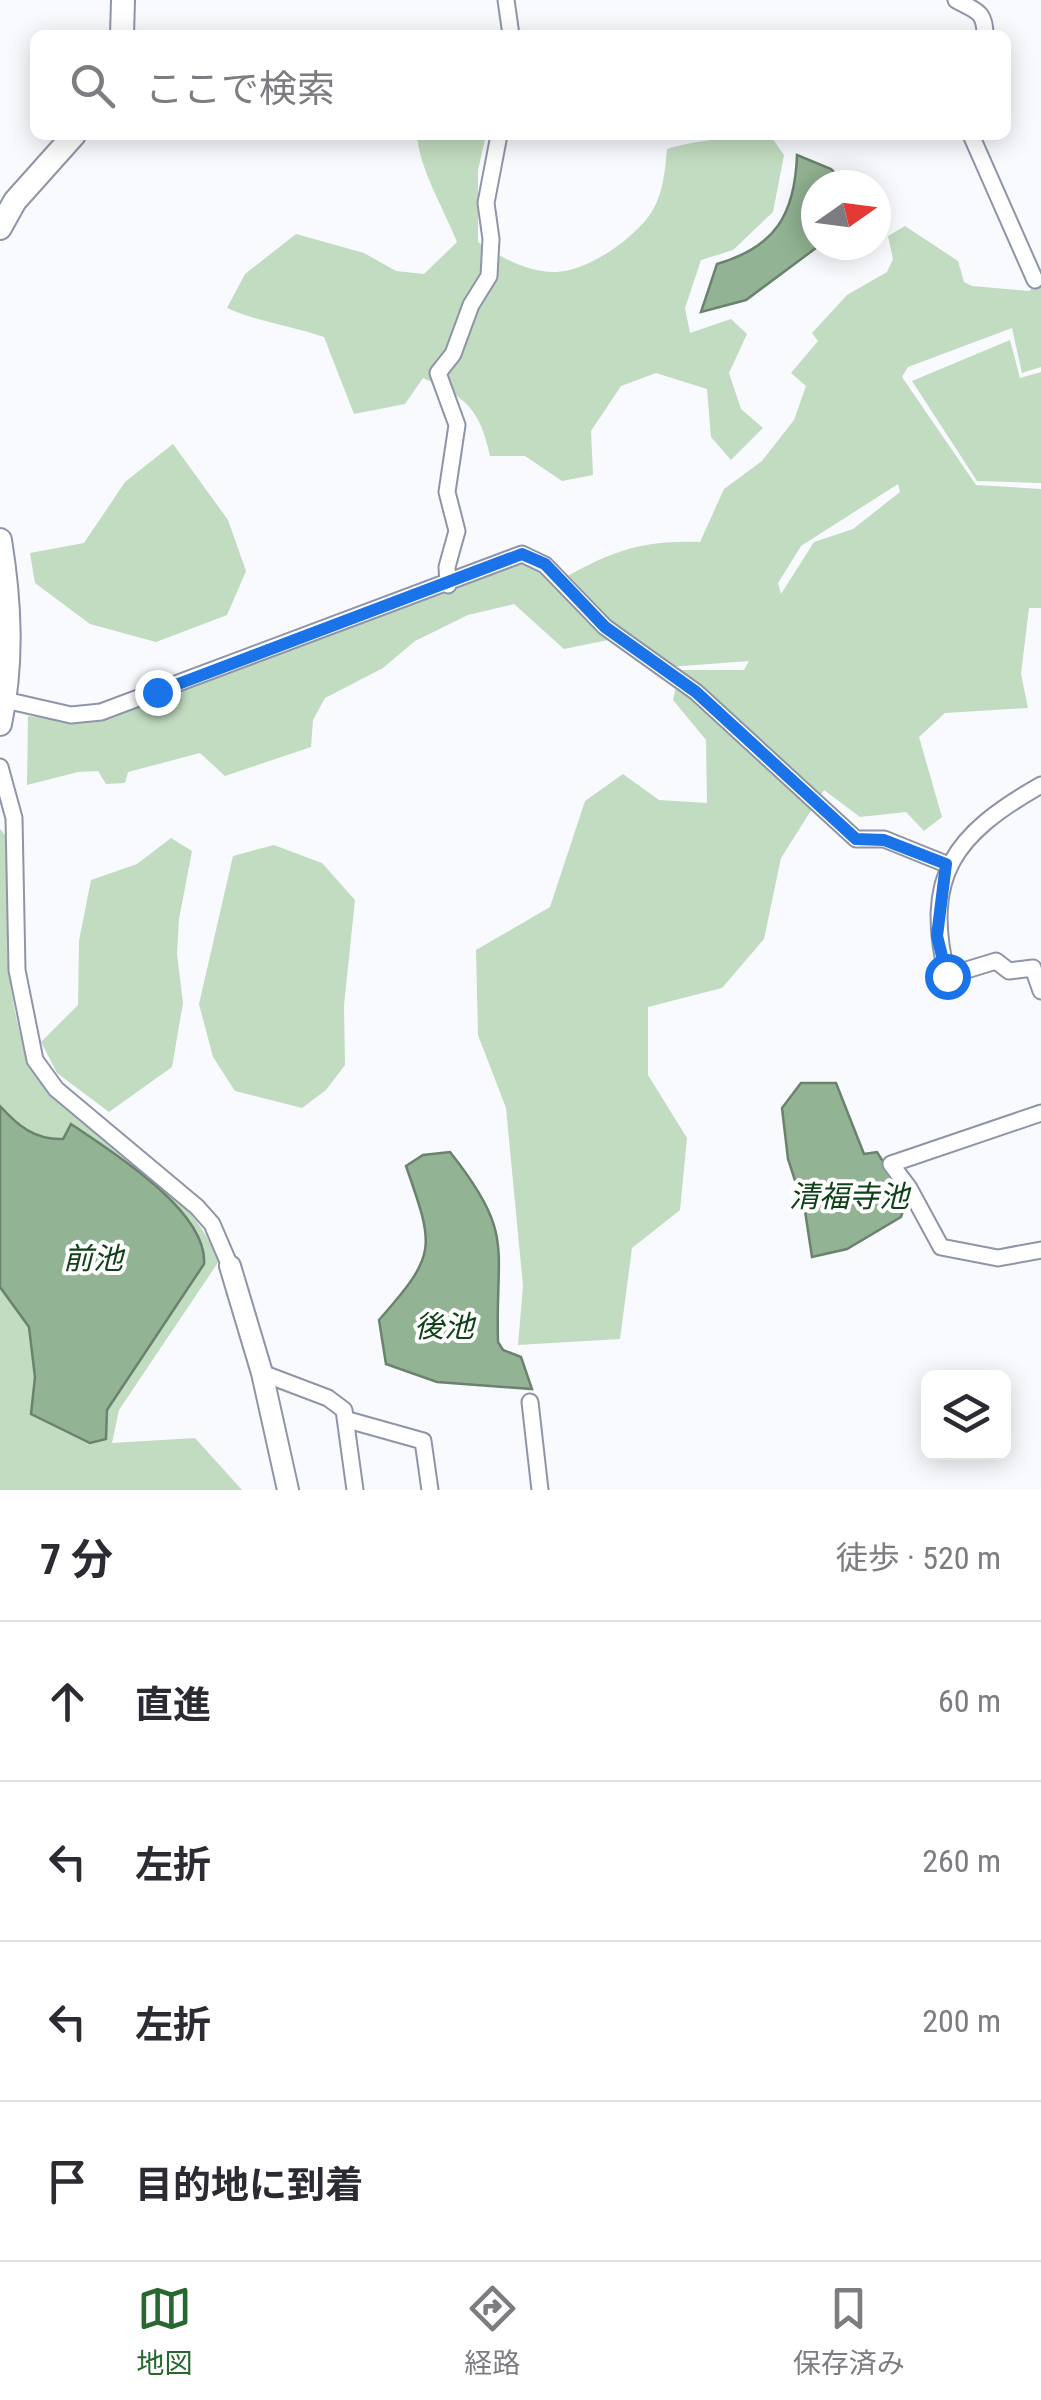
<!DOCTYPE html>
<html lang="ja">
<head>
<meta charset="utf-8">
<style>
  body { margin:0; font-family:"Roboto Condensed","Noto Sans JP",sans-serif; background:#f2f2f3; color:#2b2b33 }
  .controls { position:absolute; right:30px; bottom:30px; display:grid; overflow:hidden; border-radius:15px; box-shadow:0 5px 25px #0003 }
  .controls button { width:90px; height:90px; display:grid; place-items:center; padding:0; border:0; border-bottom:2px solid #e1e1e2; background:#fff; color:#2b2b33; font:50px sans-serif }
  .compass { position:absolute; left:801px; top:170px; width:90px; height:90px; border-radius:50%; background:#fff; box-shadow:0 5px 25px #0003; rotate:76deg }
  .stop { position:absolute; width:30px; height:30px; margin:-22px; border:8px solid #1a73e8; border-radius:50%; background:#fff }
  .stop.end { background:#1a73e8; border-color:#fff; box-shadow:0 2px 10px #0008 }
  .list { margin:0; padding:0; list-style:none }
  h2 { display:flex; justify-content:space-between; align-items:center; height:130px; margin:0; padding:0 40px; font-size:42px }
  h2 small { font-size:32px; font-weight:400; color:#7c7c81 }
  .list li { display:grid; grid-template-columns:65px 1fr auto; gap:30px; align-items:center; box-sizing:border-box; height:160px; padding:0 40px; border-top:2px solid #e1e1e2 }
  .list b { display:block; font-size:38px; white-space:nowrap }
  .list em { font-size:32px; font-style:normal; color:#7c7c81 }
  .icon { flex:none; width:55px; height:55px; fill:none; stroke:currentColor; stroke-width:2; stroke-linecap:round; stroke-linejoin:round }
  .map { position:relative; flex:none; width:1041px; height:1490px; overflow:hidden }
  .search { position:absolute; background:#fff; box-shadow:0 5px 25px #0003; left:30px; right:30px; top:30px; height:110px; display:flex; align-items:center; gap:25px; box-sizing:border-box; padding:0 35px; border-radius:15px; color:#7c7c81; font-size:38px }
  .sheet { height:770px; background:#fff }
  nav { display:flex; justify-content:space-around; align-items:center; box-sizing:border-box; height:140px; border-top:2px solid #e1e1e2; background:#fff; font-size:28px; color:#7c7c81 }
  nav a { display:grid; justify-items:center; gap:5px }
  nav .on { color:#286730 }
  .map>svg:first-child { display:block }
  .green { fill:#c1dcc1; fill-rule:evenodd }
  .water { fill:#93b494; stroke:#6a826e; stroke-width:2.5 }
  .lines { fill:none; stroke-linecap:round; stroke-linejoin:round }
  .street-casing { stroke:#8f95a8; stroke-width:19 }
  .secondary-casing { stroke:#8f95a8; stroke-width:24 }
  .primary-casing { stroke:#8f95a8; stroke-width:26 }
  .street { stroke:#fff; stroke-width:15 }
  .secondary { stroke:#fff; stroke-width:20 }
  .primary { stroke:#fff; stroke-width:22 }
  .route { stroke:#1a73e8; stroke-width:12 }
  .labels { text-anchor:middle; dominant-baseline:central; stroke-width:8; stroke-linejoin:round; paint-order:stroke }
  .water-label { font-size:30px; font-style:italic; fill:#0f4218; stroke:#fff }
</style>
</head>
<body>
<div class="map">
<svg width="1041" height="1490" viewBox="0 0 1041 1490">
  <rect width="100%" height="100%" fill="#f8fafe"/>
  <g class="green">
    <path d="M417,135h69l-8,35v72c24,16 50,31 79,30 32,-2 73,-31 92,-56 14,-19 16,-45 18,-67 25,-8 76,-14 103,-14l14,20 -11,57 -40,38 -32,10 -16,48 5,25 41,-14 16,15 -18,39 12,36 22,19 -32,32 -20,-23 -4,-48 -51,-16 -35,13 -30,45 2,44 -31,6 -37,-25h-35c-10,-47 -24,-59 -67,-78l-18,26 -51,10 -30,-77c-33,-11 -65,-15 -97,-29l18,-34 51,-40 68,19 32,18 28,3 33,-32c-13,-33 -38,-74 -40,-107z"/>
    <path d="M905,226l53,35 6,21 8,4 57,5 12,-11v87l-19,6 -10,-45 -104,39 -6,10 74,108 65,4v119h-12l-8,66 7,34 -83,5 -26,24 23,80 -18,14 -18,-19 -46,5 -36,-27 -43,68 -17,81 -42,49 -74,19v68l39,63 -7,72 -48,38 -12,91 -102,6 5,-59 -17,-178 -28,-73 -2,-85 74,-43 35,-106 38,-27 36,26 48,3 -1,-63 -33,-40 7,-30h64l5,-9 -80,6 -41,-31 -64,13 -50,-45 -46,11 -53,26 -32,27 -58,30 -12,22 -2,27 -86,29 -25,-23 -72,19 -3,11 -19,1 -8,-13 -20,1 -51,13 1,-69 43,5 451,-163 35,24c52,-30 83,-42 143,-40l24,-53 38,-28 32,-41 12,-34 -15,-13 27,-32 -6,-8 35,-38 40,-23 6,-13 -5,-23zM898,484l2,8 -47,37 -39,13 -33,52 -3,-11 23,-37z"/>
    <path d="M1010,340l10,38 21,-6v111l-64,-2 -65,-100z"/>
    <path d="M173,444l55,76 18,51 -19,44 -71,27 -66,-18 -55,-41 -5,-30 54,-10 41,-61z"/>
    <path d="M0,829c22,19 5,91 7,121 3,41 11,94 31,129 58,50 153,110 181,182l-100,149 -7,33 83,-5 47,52h-242z"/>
    <path d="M171,838l21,13 -13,68 -2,35 6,49 -11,64 -63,45 -52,-39 -16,-31 37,-37 1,-64 12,-61 46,-16z"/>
    <path d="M274,845l48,18 33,37 -11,105 1,60 -19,25 -24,18 -67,-17 -22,-34 -14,-53 34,-148z"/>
  </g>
  <g class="water">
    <path d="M797,155l34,14 17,16h-32v60h4l-74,55 -45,12 16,-48c58,-17 78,-49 80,-109z"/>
    <path d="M801,1083h35l28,71 13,-2 30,47 -6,18 -54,32 -35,8 -7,-46 -17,-52 -6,-51z"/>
    <path d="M0,1106c18,20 35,34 63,33l8,-15c40,27 137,87 133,140l-97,146 -1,29 -16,4 -59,-29 4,-37 -6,-50 -29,-40z"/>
    <path d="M450,1152c66,83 45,95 48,190l5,8 18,7 11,32 -95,-7 -51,-18 -7,-44c58,-66 56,-71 27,-154l17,-11z"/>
  </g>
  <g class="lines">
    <defs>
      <g id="street">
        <path d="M506,0l5,35"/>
        <path d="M956,0c19,11 29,10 29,35"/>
        <path d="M971,135l64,145"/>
        <path d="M448,585l-1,-18 10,-36 -10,-39 10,-67 -19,-52 15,-19 18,-49 18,-29 2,-37 -5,-36 13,-68"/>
        <path d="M5,700l66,15 30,-3 421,-158 23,11 60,62 91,65 160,147h28l62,25"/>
        <path d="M0,767l14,51 3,152 18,90 21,29 141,118 15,17 18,42"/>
        <path d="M1041,785c-88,50 -118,91 -94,191l49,-15 13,10 24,-3 8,23"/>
        <path d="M1041,1113l-150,51 18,24 32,59 57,11 43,-8"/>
        <path d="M262,1373l66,25 16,12 11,80"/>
        <path d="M530,1402l10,88"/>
        <path d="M348,1420l75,21 7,49"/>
      </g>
      <path id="secondary" d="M230,1266l32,107 26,117"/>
      <g id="primary">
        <path d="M122,35l1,-35"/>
        <path d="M0,228l15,-27 59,-66"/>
        <path d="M0,540c10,62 13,122 0,184"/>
      </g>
    </defs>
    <use href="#street" class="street-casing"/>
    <use href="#secondary" class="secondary-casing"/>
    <use href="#primary" class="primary-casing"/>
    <use href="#street" class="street"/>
    <use href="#secondary" class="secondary"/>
    <use href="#primary" class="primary"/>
  </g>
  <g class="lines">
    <path class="route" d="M157,692l365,-138 23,10 60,63 91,65 160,147 28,1 62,24 -9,72 10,40"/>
  </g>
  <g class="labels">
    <g class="water-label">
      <text x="849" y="1196">清福寺池</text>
      <text x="93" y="1258">前池</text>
      <text x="444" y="1326">後池</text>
    </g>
  </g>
</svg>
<div class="controls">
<button><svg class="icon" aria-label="layers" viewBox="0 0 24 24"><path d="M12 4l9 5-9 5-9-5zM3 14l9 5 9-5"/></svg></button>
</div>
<svg class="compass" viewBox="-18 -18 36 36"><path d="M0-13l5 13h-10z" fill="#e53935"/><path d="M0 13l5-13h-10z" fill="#7c7c81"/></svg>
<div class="stop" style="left:947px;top:976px"></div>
<div class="stop end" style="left:157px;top:692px"></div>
<div class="search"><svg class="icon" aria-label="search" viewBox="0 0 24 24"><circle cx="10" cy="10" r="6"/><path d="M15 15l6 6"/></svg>ここで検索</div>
</div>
<section class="sheet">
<h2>7 分<small>徒歩 · 520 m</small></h2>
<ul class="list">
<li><svg class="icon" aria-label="ahead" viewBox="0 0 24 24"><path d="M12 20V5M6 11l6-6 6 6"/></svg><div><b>直進</b></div><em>60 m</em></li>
<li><svg class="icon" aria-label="left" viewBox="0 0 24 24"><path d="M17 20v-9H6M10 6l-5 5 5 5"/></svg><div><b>左折</b></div><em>260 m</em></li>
<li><svg class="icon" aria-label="left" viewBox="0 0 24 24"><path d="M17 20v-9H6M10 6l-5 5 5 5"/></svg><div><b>左折</b></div><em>200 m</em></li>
<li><svg class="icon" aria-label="arrive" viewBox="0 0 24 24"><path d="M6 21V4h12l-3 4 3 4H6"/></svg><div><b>目的地に到着</b></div></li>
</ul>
</section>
<nav>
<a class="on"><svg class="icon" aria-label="map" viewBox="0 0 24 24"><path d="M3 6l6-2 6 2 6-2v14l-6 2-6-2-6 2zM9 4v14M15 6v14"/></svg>地図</a>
<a><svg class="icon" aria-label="directions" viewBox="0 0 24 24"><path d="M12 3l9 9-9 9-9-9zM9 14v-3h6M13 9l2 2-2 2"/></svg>経路</a>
<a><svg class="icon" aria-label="saved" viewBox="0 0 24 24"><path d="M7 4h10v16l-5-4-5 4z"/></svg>保存済み</a>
</nav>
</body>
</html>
